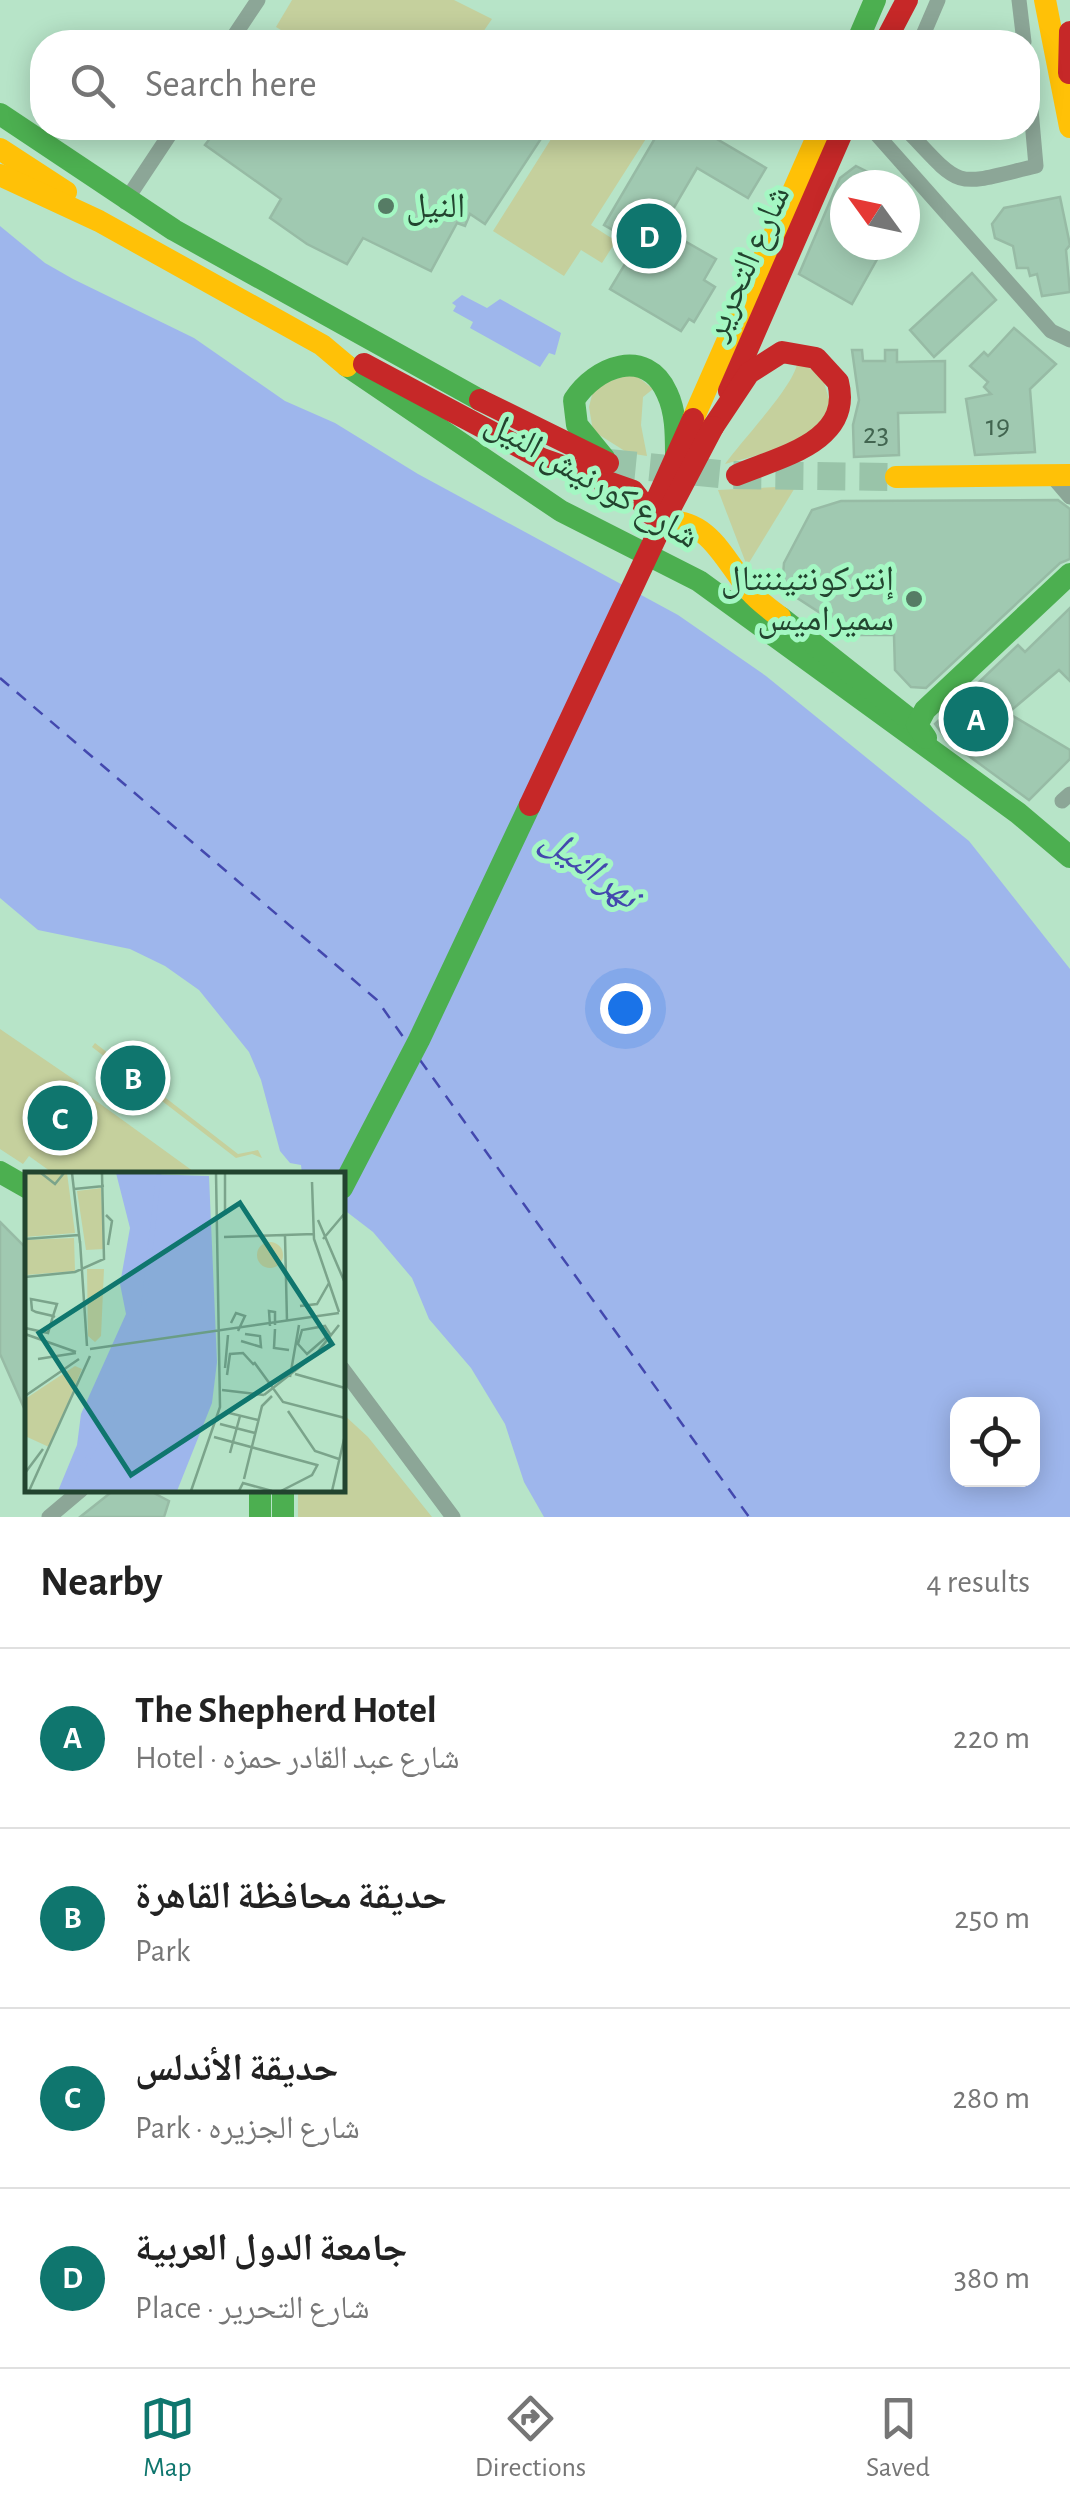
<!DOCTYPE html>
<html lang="en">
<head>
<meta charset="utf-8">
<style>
  body { margin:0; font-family:"Alegreya Sans","Noto Naskh Arabic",sans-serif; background:#f6f6f6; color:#222 }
  .controls { position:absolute; right:30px; bottom:30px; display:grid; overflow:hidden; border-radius:20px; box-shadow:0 5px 25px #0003 }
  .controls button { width:90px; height:90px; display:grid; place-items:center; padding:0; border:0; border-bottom:2px solid #e0e0e0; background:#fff; color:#222; font:50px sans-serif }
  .compass { position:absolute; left:830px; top:170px; width:90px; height:90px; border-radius:50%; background:#fff; box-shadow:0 5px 25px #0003; rotate:303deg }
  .you { position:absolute; left:625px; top:1008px; width:35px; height:35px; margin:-25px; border:8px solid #fff; border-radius:50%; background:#1a73e8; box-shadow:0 0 0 15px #1a73e833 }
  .badge { display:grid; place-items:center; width:65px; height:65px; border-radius:50%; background:#0f766e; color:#fff; font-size:32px; font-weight:700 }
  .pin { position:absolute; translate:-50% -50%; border:5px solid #fff; box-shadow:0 2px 10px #0006 }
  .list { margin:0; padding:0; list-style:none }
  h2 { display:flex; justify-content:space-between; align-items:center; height:130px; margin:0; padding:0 40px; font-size:42px }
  h2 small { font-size:32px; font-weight:400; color:#767676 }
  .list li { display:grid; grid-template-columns:65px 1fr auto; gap:30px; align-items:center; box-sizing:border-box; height:180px; padding:0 40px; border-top:2px solid #e0e0e0 }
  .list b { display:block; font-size:38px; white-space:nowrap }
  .list p { margin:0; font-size:32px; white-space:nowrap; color:#767676 }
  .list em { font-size:32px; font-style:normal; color:#767676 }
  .icon { flex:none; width:55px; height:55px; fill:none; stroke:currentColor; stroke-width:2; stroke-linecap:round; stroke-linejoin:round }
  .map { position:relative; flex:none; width:1070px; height:1517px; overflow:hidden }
  .search { position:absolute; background:#fff; box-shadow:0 5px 25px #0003; left:30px; right:30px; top:30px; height:110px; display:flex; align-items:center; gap:25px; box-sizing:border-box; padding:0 35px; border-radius:40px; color:#767676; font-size:38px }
  .sheet { height:850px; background:#fff }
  nav { display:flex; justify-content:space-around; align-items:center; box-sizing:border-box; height:140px; border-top:2px solid #e0e0e0; background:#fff; font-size:28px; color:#767676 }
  nav a { display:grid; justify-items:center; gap:5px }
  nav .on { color:#0f766e }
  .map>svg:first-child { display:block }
  .green { fill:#c5d09d }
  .water { fill:#9eb6ec; fill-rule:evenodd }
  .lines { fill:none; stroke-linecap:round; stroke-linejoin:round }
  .ferry { stroke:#4348ae; stroke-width:2.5; stroke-dasharray:12 10; stroke-linecap:butt }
  .building { fill:#a0c9b1; stroke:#97bba5; stroke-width:2.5 }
  .highway-tunnel { stroke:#99c4a9; stroke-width:28; stroke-dasharray:28 14; stroke-linecap:butt }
  .street { stroke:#8ca697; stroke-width:15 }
  .fast { stroke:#4caf50; stroke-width:22 }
  .slow { stroke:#ffc107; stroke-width:22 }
  .jam { stroke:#c62828; stroke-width:22 }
  .fast-bridge { stroke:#4caf50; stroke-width:22 }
  .slow-bridge { stroke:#ffc107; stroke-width:22 }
  .jam-bridge { stroke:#c62828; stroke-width:22 }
  .poi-dot { fill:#567c65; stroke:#a4f7c3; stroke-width:4 }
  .labels { text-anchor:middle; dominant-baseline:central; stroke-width:10; stroke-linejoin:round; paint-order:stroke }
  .number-label { font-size:30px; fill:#426550 }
  .poi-label { font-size:35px; fill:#22442f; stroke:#a4f7c3; text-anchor:start }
  .street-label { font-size:35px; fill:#22442f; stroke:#a4f7c3 }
  .water-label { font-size:38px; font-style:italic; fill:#4348ae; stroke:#a4f7c3 }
  .inset-river { fill:none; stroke:#9eb6ec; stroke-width:5 }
  .inset-road { fill:none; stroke:#7ba48b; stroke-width:2.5 }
  .view { fill:#0f766e; fill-opacity:0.15; stroke:#0f766e; stroke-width:5 }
  .inset-edge { fill:none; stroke:#22442f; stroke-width:5 }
</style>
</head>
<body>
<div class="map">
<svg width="1070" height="1517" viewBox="0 0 1070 1517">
  <rect width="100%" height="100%" fill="#b7e4c8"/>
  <g class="green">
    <path d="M292,0h162l38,19 -16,23h-175l-25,-15z"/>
    <path d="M558,128h81l10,6 -58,91 25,16 -14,22 -21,-13 -17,26 -71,-45z"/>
    <path d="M797,364l24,8 11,38c-25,34 -67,43 -107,54 17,-24 68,-77 72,-100z"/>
    <path d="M633,373l20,16 -10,8 -2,28 6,31 -19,-3 -35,-22 -4,-24 5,-20z"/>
    <path d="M796,486l-49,80 -29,-76z"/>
    <path d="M0,1029l79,54 -2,4 120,87h-143l-25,-18 -6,8 -23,-15z"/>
    <path d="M95,1043l143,111 20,-4 4,8 -10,-4 -16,4 -144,-111z"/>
    <path d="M343,1414l25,23 64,80h-134v-27h44z"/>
  </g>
  <g class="water">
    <path d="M0,226l45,37 28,16 121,59 91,63 50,22 83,51 260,141 88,61 203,165 101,128v548h-526l-20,-35 -19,-58 -34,-56 -42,-49 -17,-41 -39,-46 -30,-23 -1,-35h-40l-1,-9 -11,-2 -10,-12 -19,-71 -12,-28 -50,-62 -34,-24 -35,-17 -92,-19 -38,-32zM958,1404h74v76h-74z"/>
    <path d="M462,295l25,13 13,-9 61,34 -6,22 -6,-2 -9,14 -70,-39 3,-6 -20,-11 3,-5 -4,-3z"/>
  </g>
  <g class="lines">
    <g class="ferry">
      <path d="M0,678l377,322 29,41"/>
      <path d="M420,1060l329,457"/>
    </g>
  </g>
  <g class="building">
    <path d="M218,128h330l-63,96 -15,-10 -5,12 -8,-3 -26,48 -68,-33 -16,26 -40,-20 -37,-26 11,-19 -76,-54z"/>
    <path d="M661,128h37l68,40 -18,30 -51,-30 -35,60 54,31 -12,21 11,7 -21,35 -5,-3 -8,12 -71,-42 27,-45 -33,-19z"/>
    <path d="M856,166l38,19h-49v60h40l-33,59 -53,-30 41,-96z"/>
    <path d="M1060,197l10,48 -4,5 4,42 -28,4 -5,-22 -7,2 -2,-8h-11l-4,-22 -18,-8 -3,-14 12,-16z"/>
    <path d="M972,273l24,27 -62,57 -24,-27z"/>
    <path d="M1014,328l42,36 -26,25 5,63 -60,3 -9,-56 25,-5 -7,-7 4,-5 -18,-16 14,-14 4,4z"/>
    <path d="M852,350h10l1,11h22v-11h12v12l48,-1v51l-47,1 1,42 -45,2 -1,-32 6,-25z"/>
    <path d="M1058,500l12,9v50l-10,4 -134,125 -15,-1 -16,-17 -1,-35h-40l-72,-47 2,-25 28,-53 29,-9z"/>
    <path d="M1070,608v73l-11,-11 -51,43 62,37v9l-41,41 -82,-60 -12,-16 83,-79 7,7z"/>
    <path d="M0,1222l28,28v167l-28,-63z"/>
    <path d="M114,1490h34l21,11 -5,16h-84z"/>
  </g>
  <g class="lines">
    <path class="highway-tunnel" d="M608,463l121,12 167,2"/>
    <g class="street">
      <path d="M1019,0l5,42"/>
      <path d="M230,42l28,-42"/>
      <path d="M920,42l18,-42"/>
      <path d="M871,128l180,203 19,9"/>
      <path d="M905,128c59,63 47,58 131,38l-8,-90"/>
      <path d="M125,202l49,-74"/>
      <path d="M1052,476l18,21"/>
      <path d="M1062,801l8,-7"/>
      <path d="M342,1368l111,149"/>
      <path d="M49,1517l32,-27"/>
    </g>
    <g class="fast">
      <path d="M857,42l18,-42"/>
      <path d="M0,114l174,116 306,170"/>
      <path d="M347,366l214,145 138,70 319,232 52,44"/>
      <path d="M604,458l-27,-33 -3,-25c21,-33 72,-54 93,-7 9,19 9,41 9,62"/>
      <path d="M780,617l137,108"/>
      <path d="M926,738l-9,-13 8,-15 145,-136"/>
      <path d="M0,1172l28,16"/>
      <path d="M260,1490v27"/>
      <path d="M283,1490v27"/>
    </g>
    <g class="slow">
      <path d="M1045,0l25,127"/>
      <path d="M0,149l66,43"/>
      <path d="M0,175l99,46 223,124 25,21"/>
      <path d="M693,419l128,-291"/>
      <path d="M896,477l174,-2"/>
    </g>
    <g class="jam">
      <path d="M885,42l22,-42"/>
      <path d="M1069,73l1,-41"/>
      <path d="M364,364l178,95 91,32 18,23"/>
      <path d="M729,391l115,-263"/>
      <path d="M480,400l128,63"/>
      <path d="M713,427l36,-54 33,-21 34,6 22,24c15,60 -59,75 -101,93"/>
    </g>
    <path class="fast-bridge" d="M342,1188l77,-148 111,-235"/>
    <path class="slow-bridge" d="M663,522c46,-5 61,38 87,69 8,10 20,18 30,26"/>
    <g class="jam-bridge">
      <path d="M658,497l35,-78"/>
      <path d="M530,805l133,-283 50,-95"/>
    </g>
  </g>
  <g class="poi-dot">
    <circle cx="386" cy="206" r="10"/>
    <circle cx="914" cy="599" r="10"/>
  </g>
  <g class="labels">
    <g class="number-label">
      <text x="998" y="426">19</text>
      <text x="876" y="434">23</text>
    </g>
    <g class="poi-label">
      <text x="406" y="206">النيل</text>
      <text x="894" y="579" text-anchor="end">إنتركونتيننتال<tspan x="894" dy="40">سميراميس</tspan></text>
    </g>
    <g class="street-label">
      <text transform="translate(747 263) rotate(-66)">شارع التحرير</text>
      <text transform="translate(592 480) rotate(30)">شارع كورنيش النيل</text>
    </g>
    <g class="water-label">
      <text transform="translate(590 868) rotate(37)">نهر النيل</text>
    </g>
  </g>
  <g transform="translate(25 1172)">
    <rect width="320" height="320" fill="#b7e4c8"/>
    <path d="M0,1h42l8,60 -50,4zM76,16l3,61 -18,1 -9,-59zM49,66l1,33 -50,4v-35zM232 83a13 13 0 1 1 26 0a13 13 0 1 1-26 0ZM62,97h17l-3,67 -6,6 -7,-6zM50,194l7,3 -33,78 -24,-11v-37z" fill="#c5d09d"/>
    <path d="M91,1l93,3 8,186 -5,41 -35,88h-119l19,-46 4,-31 45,-100 -6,-30 10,-56z" fill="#9eb6ec"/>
    <path class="inset-river" d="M115,165l19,-164M43,319l37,-61 33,-86"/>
    <path class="inset-road" d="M16,1l14,11 9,-11M47,1l8,70M287,10l2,57 25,73M49,17l30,-3M81,43l6,6 -4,24M200,43v-42M293,48l27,63M260,64l2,85M199,65l90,-3M0,67l54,-4M298,67l22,-26M55,69l7,105M0,105l50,-5 29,-13 -2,-86M275,134l17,-2 12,-21M206,151l5,-10 9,3 -7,15M245,154l-1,-15 6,1v13M300,154l5,8 -23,20 -9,-10 4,-14zM0,156l23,5 5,-17 4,-12 -26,-5 1,11 4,2 17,4 2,1M250,157l-1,19 15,2M0,162l51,18M216,169l20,6 -1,-11 -15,-2M65,177l249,-36M13,187l38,-6M229,190l29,40 62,16M200,196l3,-33M270,202l50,14M202,203l3,-21 13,-1 11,12M265,205l9,-52M197,218l42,5M239,223l52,-41 23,-29M0,224l54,-37M263,239l27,40 24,8M200,240l33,8M195,252l35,9M189,265l103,28M205,281l10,-37M0,301l18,-24M219,307l18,-73 10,-10M4,319l61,-135M166,319l29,-84 -4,-234M214,319l4,-8 29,8M256,319l31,-16 6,-11M307,319l13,-56"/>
    <path class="view" d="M215,31l92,141 -201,131 -92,-142z"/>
    <rect width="320" height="320" class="inset-edge"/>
  </g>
</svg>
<div class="controls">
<button><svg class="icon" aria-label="locate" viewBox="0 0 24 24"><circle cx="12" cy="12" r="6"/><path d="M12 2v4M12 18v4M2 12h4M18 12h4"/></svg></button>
</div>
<svg class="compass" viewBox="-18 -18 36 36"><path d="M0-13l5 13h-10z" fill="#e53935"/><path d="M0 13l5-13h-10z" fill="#767676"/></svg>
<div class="you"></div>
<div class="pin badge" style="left:976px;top:719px">A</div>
<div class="pin badge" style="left:133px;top:1078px">B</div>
<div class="pin badge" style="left:60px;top:1118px">C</div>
<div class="pin badge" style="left:649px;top:236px">D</div>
<div class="search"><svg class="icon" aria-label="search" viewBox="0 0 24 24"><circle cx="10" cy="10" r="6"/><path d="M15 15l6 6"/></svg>Search here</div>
</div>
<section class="sheet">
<h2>Nearby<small>4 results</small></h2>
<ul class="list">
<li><span class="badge">A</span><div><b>The Shepherd Hotel</b><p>Hotel · شارع عبد القادر حمزه</p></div><em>220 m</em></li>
<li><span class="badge">B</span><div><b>حديقة محافظة القاهرة</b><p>Park</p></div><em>250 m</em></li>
<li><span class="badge">C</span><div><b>حديقة الأندلس</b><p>Park · شارع الجزيره</p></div><em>280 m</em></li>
<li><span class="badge">D</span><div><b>جامعة الدول العربية</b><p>Place · شارع التحرير</p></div><em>380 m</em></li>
</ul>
</section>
<nav>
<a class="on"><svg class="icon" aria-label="map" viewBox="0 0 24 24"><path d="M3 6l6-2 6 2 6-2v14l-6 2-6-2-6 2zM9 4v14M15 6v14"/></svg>Map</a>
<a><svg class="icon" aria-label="directions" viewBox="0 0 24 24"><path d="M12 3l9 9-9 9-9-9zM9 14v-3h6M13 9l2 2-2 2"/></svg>Directions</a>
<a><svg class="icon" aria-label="saved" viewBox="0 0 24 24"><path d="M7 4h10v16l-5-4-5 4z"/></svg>Saved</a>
</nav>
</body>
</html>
